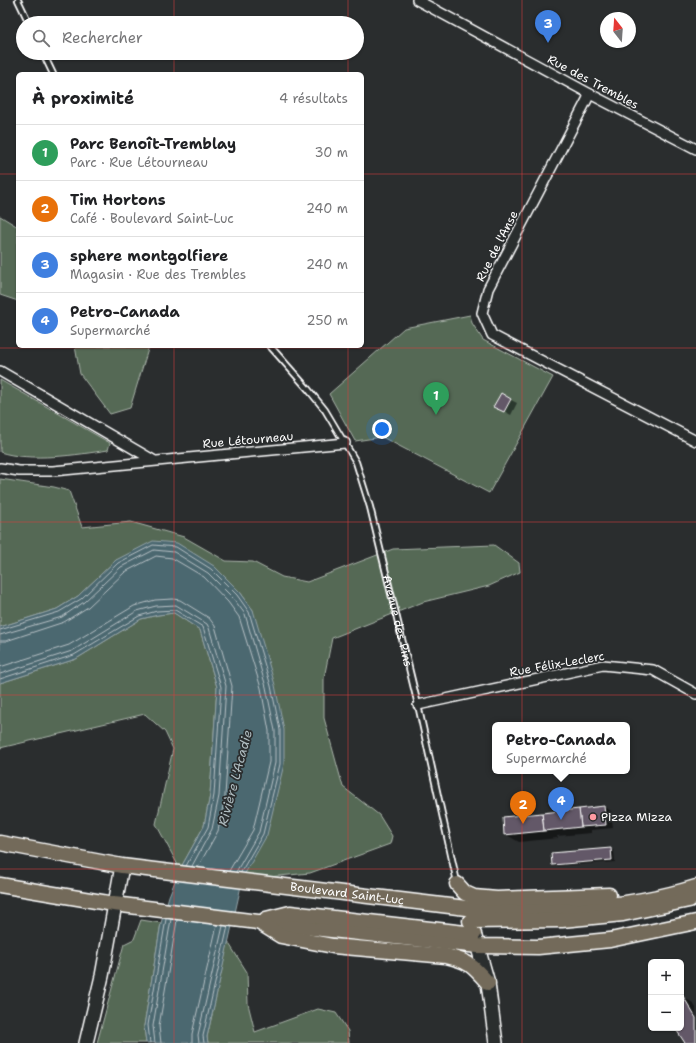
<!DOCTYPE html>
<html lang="fr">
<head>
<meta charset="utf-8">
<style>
  body { margin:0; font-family:"Shantell Sans",sans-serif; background:#f6f6f6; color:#202124 }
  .controls { position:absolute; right:12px; bottom:12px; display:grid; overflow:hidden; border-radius:6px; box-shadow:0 1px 3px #0004 }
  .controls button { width:36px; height:36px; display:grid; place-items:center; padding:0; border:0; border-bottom:1px solid #e0e0e0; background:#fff; color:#202124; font:20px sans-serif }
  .compass { position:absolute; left:600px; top:12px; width:36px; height:36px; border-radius:50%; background:#fff; box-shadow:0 1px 3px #0004; rotate:343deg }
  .you { position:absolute; left:382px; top:429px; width:14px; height:14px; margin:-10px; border:3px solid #fff; border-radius:50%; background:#1a73e8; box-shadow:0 0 0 6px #1a73e833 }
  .badge { display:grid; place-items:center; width:26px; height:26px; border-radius:50%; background:#84575d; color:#fff; font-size:13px; font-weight:700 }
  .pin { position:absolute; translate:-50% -33px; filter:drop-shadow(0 1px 2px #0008) }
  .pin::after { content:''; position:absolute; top:21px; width:14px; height:12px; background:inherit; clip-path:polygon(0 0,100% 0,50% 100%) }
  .popup { position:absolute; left:492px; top:722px; width:138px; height:52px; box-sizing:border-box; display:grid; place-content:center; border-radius:6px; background:#fff; filter:drop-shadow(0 1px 3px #0005); font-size:13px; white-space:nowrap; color:#757577 }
  .popup b { font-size:15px; color:#202124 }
  .popup::after { content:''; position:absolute; left:50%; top:100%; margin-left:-8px; border:8px solid transparent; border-top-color:#fff }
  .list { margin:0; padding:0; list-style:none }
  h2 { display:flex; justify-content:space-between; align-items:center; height:52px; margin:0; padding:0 16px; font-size:17px }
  h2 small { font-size:13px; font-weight:400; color:#757577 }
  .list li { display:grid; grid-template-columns:26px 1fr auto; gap:12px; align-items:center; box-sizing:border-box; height:56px; padding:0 16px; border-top:1px solid #e0e0e0 }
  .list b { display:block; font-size:15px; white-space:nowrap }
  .list p { margin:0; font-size:13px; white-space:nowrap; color:#757577 }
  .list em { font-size:13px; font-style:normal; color:#757577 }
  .icon { flex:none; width:22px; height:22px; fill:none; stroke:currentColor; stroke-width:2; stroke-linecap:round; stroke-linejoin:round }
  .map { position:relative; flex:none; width:696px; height:1043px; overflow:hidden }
  .search { position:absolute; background:#fff; box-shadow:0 1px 3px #0004; left:16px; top:16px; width:348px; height:44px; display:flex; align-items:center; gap:10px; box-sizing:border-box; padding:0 14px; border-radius:22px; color:#757577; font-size:15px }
  .panel { position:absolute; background:#fff; box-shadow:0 1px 3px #0004; left:16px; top:72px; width:348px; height:276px; border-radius:6px }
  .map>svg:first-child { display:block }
  .green { fill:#546955; stroke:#aab4aa }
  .water { fill:#4c6770; stroke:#94a4a9 }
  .shadow { fill:#0007 }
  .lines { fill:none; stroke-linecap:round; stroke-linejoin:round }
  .shore { stroke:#b7c2c6; stroke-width:1 }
  .building { fill:#635867; stroke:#fff }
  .lane-casing { stroke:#fff; stroke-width:8 }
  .street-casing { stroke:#fff; stroke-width:12 }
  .secondary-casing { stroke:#fff; stroke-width:16 }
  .primary-casing { stroke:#fff; stroke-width:17 }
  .lane { stroke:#2a2d2e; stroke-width:4.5 }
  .street { stroke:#2a2d2e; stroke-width:9 }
  .secondary { stroke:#2a2d2e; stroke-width:13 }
  .primary { stroke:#736b5a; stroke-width:14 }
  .grid { fill:none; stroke:#da3e3e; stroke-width:1; stroke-opacity:0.55 }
  .poi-dot { fill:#ff9aa2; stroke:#2a2d2e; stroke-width:1.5 }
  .labels { text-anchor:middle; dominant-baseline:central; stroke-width:3.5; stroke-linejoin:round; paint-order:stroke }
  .street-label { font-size:12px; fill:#fff; stroke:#2a2d2e }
  .poi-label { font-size:12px; fill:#fff; stroke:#2a2d2e; text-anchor:start }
  .water-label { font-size:13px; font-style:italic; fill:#aebbbf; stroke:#2a2d2e }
</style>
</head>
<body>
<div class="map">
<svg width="696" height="1043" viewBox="0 0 696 1043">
  <rect width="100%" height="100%" fill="#2a2d2e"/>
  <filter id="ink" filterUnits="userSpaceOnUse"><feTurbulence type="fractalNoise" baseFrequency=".025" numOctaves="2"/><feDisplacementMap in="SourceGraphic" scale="8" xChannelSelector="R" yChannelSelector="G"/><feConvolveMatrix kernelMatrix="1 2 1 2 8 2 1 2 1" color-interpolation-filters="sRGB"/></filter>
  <g filter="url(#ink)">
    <g class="green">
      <path d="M0,216l18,11v74l-18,-6z"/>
      <path d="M470,315l2,8 11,17 70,37 -64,116 -107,-56 -27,4 -26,-47 75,-66z"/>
      <path d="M75,346h74l-19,62 -20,6 -30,-40z"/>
      <path d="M0,380l110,63 -2,7c-31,5 -78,12 -108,2z"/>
      <path d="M0,479l54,8 15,4 13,36 49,-5 53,15 42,24 27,1 29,15 25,5 86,-33 101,-4 25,18 1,9 -31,14 -66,16 -91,36 -8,40v40l19,69 36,28 13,21 -2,8 -80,29 -52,5 -15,-1 10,-267 -13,-18 -27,-26 -97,-6 -38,36 -21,13 -57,18z"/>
      <path d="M174,613l26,17 17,57 -7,108 -6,31 -24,43 -24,-45 17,-75 -8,-17 -20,-18 -145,34v-65l76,-24 65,-40 17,-4z"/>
      <path d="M141,920l20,3 -17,103 2,17h-49l27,-99 10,-5z"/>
      <path d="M228,942l19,30 1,32 7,28 63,-23 18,4 12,18 1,12h-141l-1,-6z"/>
    </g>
    <path class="water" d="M153,541l24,2 37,23 26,26 13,18 22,75 9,45v34l-17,71 -24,42 -36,160 1,6h-62l-2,-17 17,-103 8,-27 11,-27 24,-43 6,-31 7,-108 -17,-57 -26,-17 -16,2 -17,4 -65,40 -76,24v-56l57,-18 21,-13 38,-36z"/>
    <g class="shadow">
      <path d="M501,395l16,8 -6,12 -16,-9z"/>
      <path d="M604,807l7,4 2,17 -22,2v3l-34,3 1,2 -39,4 -14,-8 75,-24z"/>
      <path d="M611,849l3,2 1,11 -59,4 -3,-1z"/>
      <path d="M683,997l10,6 3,5v35h-10l-9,-15h4v-30z"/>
    </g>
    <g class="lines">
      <g class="shore">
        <path d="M0,630l59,-18 22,-13 37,-36 35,-18 23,2 35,22 26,26 12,17 22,74 9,44v34l-17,70 -22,38"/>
        <path d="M0,635l62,-18 22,-15 37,-35 33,-17 20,2 34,21 25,25 12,16 21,73 9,44v32l-16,69 -23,40"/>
        <path d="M0,641h6l58,-19 24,-15 37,-35 31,-16 16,2 32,19 24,25 11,15 22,71 8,43v31l-16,68 -24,41"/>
        <path d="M0,667l69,-22 65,-39 21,-6 18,-1 7,1 29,18 6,8 17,60 -7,110 -7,35 -20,36"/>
        <path d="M0,674l72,-23 65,-40 19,-5 20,-1 31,19 2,4 17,58 -7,110 -7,33 -20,37"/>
        <path d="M0,679l74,-24 65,-39 18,-5 18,-1 28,17 18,60 -7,108 -6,32 -22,39"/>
        <path d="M150,1043l-2,-18 18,-106"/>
        <path d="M155,1043l-2,-17 18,-107"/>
        <path d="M161,1043l-2,-17 18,-106"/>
        <path d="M192,1043v-9l25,-109"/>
        <path d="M199,1043l-1,-8 25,-109"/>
        <path d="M204,1043l-1,-7 25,-110"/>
      </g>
    </g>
    <g class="building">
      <path d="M501,393l10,6 -7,13 -11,-5z"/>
      <path d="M604,806l2,19 -25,2 -2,-18z"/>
      <path d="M579,809l2,18 -37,4 -2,-18z"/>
      <path d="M542,813l2,18 -40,4 -1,-18z"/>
      <path d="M611,848l1,12 -60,5 -1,-12z"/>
      <path d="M683,996l13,22v25h-11l-10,-15h6v-31z"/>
    </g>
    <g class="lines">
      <defs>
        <g id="lane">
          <path d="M18,0l11,23"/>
          <path d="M43,53l10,21"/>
          <path id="s1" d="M270,346l38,43 17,21 31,52 14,45 48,198 39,177"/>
        </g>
        <g id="street">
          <path d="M417,0l173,94 106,55"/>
          <path d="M590,94l-102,195 -6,24 10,22 204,106"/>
          <path d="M0,371l153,89"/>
          <path d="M0,468l19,3h34l292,-28"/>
          <path d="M418,705l185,-40 50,5 43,24"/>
        </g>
        <g id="secondary">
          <path d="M475,937l13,46 8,60"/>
          <path d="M86,1043l16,-67 20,-110"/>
        </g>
        <g id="primary">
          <path id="s2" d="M0,843l122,23 344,42c76,4 157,2 230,-21"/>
          <path d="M457,884l8,9 9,4 23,2 112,-4"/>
          <path d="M0,885l114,19 144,18 220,24 60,1 72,-7 86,-18"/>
          <path d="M266,919l24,-6 184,21"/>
          <path d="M470,921l92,-1 61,-6 66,-14 7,-5"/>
          <path d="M260,923l21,13 52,10 113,10c23,5 27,10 42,27"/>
        </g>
      </defs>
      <use href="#lane" class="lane-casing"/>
      <use href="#street" class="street-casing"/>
      <use href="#secondary" class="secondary-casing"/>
      <use href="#primary" class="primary-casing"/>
      <use href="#lane" class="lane"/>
      <use href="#street" class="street"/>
      <use href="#secondary" class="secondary"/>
      <use href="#primary" class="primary"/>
    </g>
  </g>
  <path class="grid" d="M174,0v23M348,0v23M522,0v1043M174,53v21M348,53v21M0,174h18M362,174h334M174,346v697M348,346v697M0,348h696M0,522h696M0,695h696M0,869h696"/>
  <circle class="poi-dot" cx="593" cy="817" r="4"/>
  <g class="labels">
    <g class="street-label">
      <text transform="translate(593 82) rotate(28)">Rue des Trembles</text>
      <text transform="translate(497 246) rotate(-63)">Rue de l'Anse</text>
      <text transform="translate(248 440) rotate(-5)">Rue Létourneau</text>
      <text stroke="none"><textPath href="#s1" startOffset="309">Avenue des Pins</textPath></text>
      <text transform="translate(557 664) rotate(-10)">Rue Félix-Leclerc</text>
      <text stroke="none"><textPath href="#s2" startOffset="351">Boulevard Saint-Luc</textPath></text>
    </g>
    <g class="poi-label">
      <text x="601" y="817">Pizza Mizza</text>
    </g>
    <g class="water-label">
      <text transform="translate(235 778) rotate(-75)">Rivière L'Acadie</text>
    </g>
  </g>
</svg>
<div class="controls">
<button>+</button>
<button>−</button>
</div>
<svg class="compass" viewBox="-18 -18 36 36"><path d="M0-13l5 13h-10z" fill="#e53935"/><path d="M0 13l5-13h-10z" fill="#757577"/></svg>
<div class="you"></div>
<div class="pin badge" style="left:436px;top:415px;background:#2e9e5b">1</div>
<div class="pin badge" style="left:523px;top:824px;background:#e8710a">2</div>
<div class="pin badge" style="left:548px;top:43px;background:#3f7fe0">3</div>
<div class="pin badge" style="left:561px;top:820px;background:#3f7fe0">4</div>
<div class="popup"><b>Petro-Canada</b>Supermarché</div>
<div class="search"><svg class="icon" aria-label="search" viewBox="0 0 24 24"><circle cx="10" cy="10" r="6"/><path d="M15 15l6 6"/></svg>Rechercher</div>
<section class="panel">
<h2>À proximité<small>4 résultats</small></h2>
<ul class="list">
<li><span class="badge" style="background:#2e9e5b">1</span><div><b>Parc Benoît-Tremblay</b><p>Parc · Rue Létourneau</p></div><em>30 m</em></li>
<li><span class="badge" style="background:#e8710a">2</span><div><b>Tim Hortons</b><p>Café · Boulevard Saint-Luc</p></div><em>240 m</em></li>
<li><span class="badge" style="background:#3f7fe0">3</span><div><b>sphere montgolfiere</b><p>Magasin · Rue des Trembles</p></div><em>240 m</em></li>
<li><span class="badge" style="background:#3f7fe0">4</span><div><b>Petro-Canada</b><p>Supermarché</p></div><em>250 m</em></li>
</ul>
</section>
</div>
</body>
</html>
